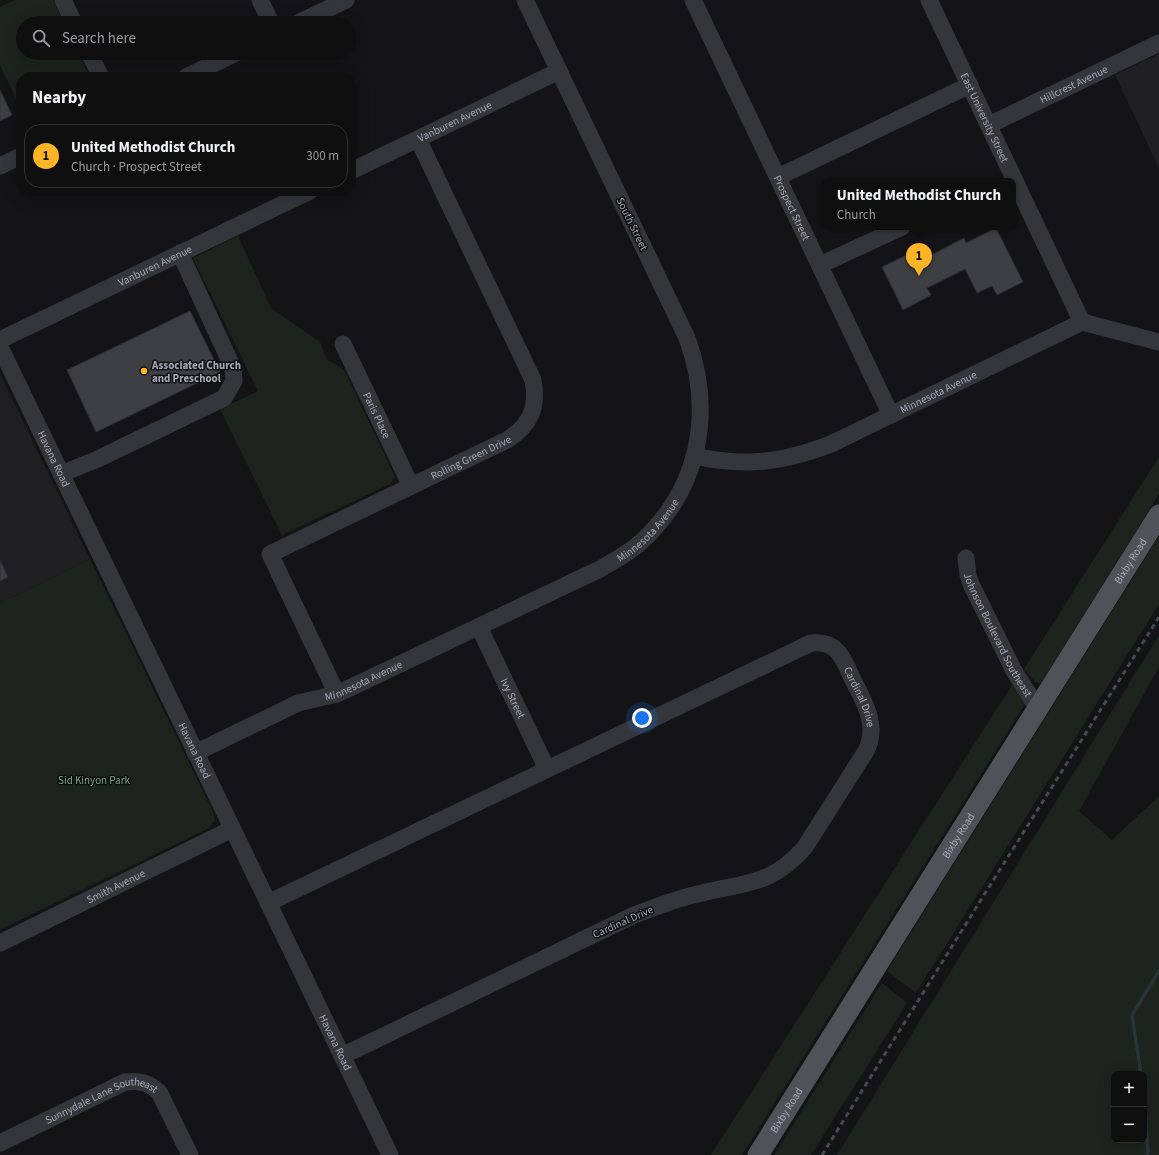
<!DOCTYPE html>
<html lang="en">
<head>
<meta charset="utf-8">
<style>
  body { margin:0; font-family:"Source Sans 3",sans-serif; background:#1d1d1e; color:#f1f3f6 }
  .controls { position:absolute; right:12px; bottom:12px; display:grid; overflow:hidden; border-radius:8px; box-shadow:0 4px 16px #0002 }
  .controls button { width:36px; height:36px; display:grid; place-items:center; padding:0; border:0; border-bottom:1px solid #2f2f30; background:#0f0f10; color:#f1f3f6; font:20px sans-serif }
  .you { position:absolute; left:642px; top:718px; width:14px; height:14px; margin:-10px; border:3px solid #fff; border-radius:50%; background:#1a73e8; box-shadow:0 0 0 6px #1a73e833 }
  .badge { display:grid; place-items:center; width:26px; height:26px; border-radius:50%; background:#fdb525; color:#111; font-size:13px; font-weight:700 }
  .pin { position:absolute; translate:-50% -33px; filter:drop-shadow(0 1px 2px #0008) }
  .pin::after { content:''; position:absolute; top:21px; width:14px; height:12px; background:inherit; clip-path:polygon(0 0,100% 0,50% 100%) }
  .popup { position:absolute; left:822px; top:178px; width:194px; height:52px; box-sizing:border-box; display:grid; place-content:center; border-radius:8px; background:#0f0f10; filter:drop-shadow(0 1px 3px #0005); font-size:13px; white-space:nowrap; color:#9b9c9f }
  .popup b { font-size:15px; color:#f1f3f6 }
  .popup::after { content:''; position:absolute; left:50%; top:100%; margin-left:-8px; border:8px solid transparent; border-top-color:#0f0f10 }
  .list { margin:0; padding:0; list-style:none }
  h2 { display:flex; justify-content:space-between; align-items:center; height:52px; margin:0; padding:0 16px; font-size:17px }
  h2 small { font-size:13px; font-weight:400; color:#9b9c9f }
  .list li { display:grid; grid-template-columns:26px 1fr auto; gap:12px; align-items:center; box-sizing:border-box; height:64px; margin:0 8px 8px; padding:0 8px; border:1px solid #2f2f30; border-radius:16px }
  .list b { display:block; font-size:15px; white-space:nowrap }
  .list p { margin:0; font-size:13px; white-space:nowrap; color:#9b9c9f }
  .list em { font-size:13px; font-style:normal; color:#9b9c9f }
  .icon { flex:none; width:22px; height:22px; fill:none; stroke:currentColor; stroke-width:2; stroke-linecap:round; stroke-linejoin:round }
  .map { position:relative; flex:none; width:1159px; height:1155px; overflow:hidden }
  .search { position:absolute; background:#0f0f10; box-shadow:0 4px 16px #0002; left:16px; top:16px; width:340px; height:44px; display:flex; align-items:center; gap:10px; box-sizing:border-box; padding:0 14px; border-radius:22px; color:#9b9c9f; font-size:15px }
  .panel { position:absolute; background:#0f0f10; box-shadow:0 4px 16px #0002; left:16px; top:72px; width:340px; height:124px; border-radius:16px }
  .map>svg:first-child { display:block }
  .built { fill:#202023 }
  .green { fill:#1c241d; fill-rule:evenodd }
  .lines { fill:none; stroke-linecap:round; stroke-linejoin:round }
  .stream { stroke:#29333a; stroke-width:3.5 }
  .building { fill:#3e3f43; stroke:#2e2e32 }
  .minor { stroke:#35363b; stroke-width:17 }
  .major { stroke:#50525a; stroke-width:21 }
  .rail { stroke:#474950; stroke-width:3; stroke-dasharray:5 4; stroke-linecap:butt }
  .poi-dot { fill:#fdb525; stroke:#0f0f11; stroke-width:1.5 }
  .labels { text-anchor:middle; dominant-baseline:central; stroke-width:3; stroke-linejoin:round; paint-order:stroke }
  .street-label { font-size:11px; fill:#a5aab7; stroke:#0f0f11 }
  .poi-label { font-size:11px; font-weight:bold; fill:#a5aab7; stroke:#0f0f11; text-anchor:start }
  .park-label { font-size:11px; fill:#7aa37d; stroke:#0f0f11 }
</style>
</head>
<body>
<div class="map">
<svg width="1159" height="1155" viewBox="0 0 1159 1155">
  <rect width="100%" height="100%" fill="#141416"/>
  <g class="built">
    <path d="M1159,54v114l-44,-93z"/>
    <path d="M0,374l90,185 -90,44z"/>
  </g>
  <g class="green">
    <path d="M15,0h38l11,23h-41v30h56l11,24h-69v32l-21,-44v-58z"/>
    <path d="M238,236l33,72 49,34 7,18 12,6 6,5 50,106 -5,7 -108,51 -62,-126 38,-18 -65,-133z"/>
    <path d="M1159,457v37l-118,189h-5l-12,-14z"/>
    <path d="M1159,536v68l-243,389 -29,-22z"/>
    <path d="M90,559l123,253 2,9 -8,8 -207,101v-327z"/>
    <path d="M1159,635v32l-80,144 33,29 47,-44v359h-322zM1114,1074h30v66h-30z"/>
    <path d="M1012,685l15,16 -285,454h-31z"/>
    <path d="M882,983l25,20 -96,152h-37z"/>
  </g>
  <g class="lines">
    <g class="stream">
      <path d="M1141,1074l-9,-59 27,-44"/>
      <path d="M1144,1094l4,57 -1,4"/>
    </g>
  </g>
  <g class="building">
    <path d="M0,90l12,25 -12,6z"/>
    <path d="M996,228l27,54 -26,13 -5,-9 -15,7 -12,-24 -38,19 4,7 -28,15 -21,-43 31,-15 5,10 46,-24 2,5z"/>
    <path d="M190,311l30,61 -124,60 -29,-62z"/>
    <path d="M0,560l8,17 -8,4z"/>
  </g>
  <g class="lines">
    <g class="minor">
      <path d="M63,0l11,23"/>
      <path d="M260,0l11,23"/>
      <path id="s1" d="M693,0l198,415"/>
      <path id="s2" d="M929,0l153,322"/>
      <path d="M298,23l48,-23"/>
      <path d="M89,53l12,24"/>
      <path d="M186,77l50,-24"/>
      <path id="s3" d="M989,125l170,-82"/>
      <path d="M0,166l21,-10"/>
      <path id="s4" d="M351,171l208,-100"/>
      <path d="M778,177l192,-92"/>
      <path d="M820,265l82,-38"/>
      <path d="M1082,322l77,20"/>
      <path id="s5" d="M0,340l310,-149"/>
      <path id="s6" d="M343,344l68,142"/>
      <path id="s7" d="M0,347l390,808"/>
      <path id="s8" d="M694,456c52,11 87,7 137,-12l251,-122"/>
      <path d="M61,474l39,-16 124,-60 10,-17 -1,-13 -53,-115"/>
      <path id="s9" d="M966,558l2,17 3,9 43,87 24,38"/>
      <path id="s10" d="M479,627l68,142"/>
      <path id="s11" d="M337,694l-67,-140 237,-114c24,-15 31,-33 26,-60l-115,-241"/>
      <path id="s12" d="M195,753l103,-50 39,-9 263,-125c14,-8 29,-16 41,-27 59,-54 73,-130 46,-204l-162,-338"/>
      <path id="s13" d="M268,903l543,-260c10,-1 19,0 26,8 7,7 11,18 15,27 12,23 27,47 14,73l-61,96c-33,38 -57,35 -103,46 -24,5 -47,14 -70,23l-290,140"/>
      <path id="s14" d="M0,943l232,-114"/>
      <path id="s15" d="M0,1143l125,-61c15,-2 24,1 34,10l31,63"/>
    </g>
    <path class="major" id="s16" d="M758,1155l401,-640"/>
    <path class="rail" d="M822,1155l162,-260 175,-278"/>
  </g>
  <circle class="poi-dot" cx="144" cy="371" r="4"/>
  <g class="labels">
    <g class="street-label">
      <text stroke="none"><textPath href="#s3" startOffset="94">Hillcrest Avenue</textPath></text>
      <text stroke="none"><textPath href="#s2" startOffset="130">East University Street</textPath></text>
      <text stroke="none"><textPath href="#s4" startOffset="115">Vanburen Avenue</textPath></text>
      <text stroke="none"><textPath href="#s1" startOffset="230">Prospect Street</textPath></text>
      <text transform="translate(632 224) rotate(64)">South Street</text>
      <text stroke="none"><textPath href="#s5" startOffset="172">Vanburen Avenue</textPath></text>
      <text stroke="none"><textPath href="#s8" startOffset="259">Minnesota Avenue</textPath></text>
      <text stroke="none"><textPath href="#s6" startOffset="79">Paris Place</textPath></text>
      <text stroke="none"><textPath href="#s11" startOffset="378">Rolling Green Drive</textPath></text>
      <text stroke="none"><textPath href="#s7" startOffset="124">Havana Road</textPath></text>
      <text stroke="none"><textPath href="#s12" startOffset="508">Minnesota Avenue</textPath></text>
      <text stroke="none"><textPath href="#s16" startOffset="701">Bixby Road</textPath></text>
      <text stroke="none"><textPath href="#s9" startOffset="84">Johnson Boulevard Southeast</textPath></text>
      <text stroke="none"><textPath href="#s12" startOffset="184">Minnesota Avenue</textPath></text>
      <text stroke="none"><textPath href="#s13" startOffset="682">Cardinal Drive</textPath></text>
      <text stroke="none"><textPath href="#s10" startOffset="79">Ivy Street</textPath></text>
      <text stroke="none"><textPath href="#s7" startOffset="448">Havana Road</textPath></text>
      <text stroke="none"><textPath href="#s16" startOffset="377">Bixby Road</textPath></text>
      <text stroke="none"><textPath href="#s14" startOffset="129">Smith Avenue</textPath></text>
      <text transform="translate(623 922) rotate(-24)">Cardinal Drive</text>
      <text stroke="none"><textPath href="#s7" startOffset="772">Havana Road</textPath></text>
      <text stroke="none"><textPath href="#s15" startOffset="112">Sunnydale Lane Southeast</textPath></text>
      <text stroke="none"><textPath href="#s16" startOffset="53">Bixby Road</textPath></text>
    </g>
    <g class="poi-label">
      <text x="152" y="365">Associated Church<tspan x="152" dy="13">and Preschool</tspan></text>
    </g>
    <g class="park-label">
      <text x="94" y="780">Sid Kinyon Park</text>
    </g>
  </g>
</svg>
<div class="controls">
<button>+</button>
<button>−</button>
</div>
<div class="you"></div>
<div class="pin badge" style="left:919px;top:276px">1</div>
<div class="popup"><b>United Methodist Church</b>Church</div>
<div class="search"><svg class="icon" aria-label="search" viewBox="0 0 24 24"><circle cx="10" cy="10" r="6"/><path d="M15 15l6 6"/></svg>Search here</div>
<section class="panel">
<h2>Nearby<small></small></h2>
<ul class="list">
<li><span class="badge">1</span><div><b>United Methodist Church</b><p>Church · Prospect Street</p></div><em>300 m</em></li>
</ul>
</section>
</div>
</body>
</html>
